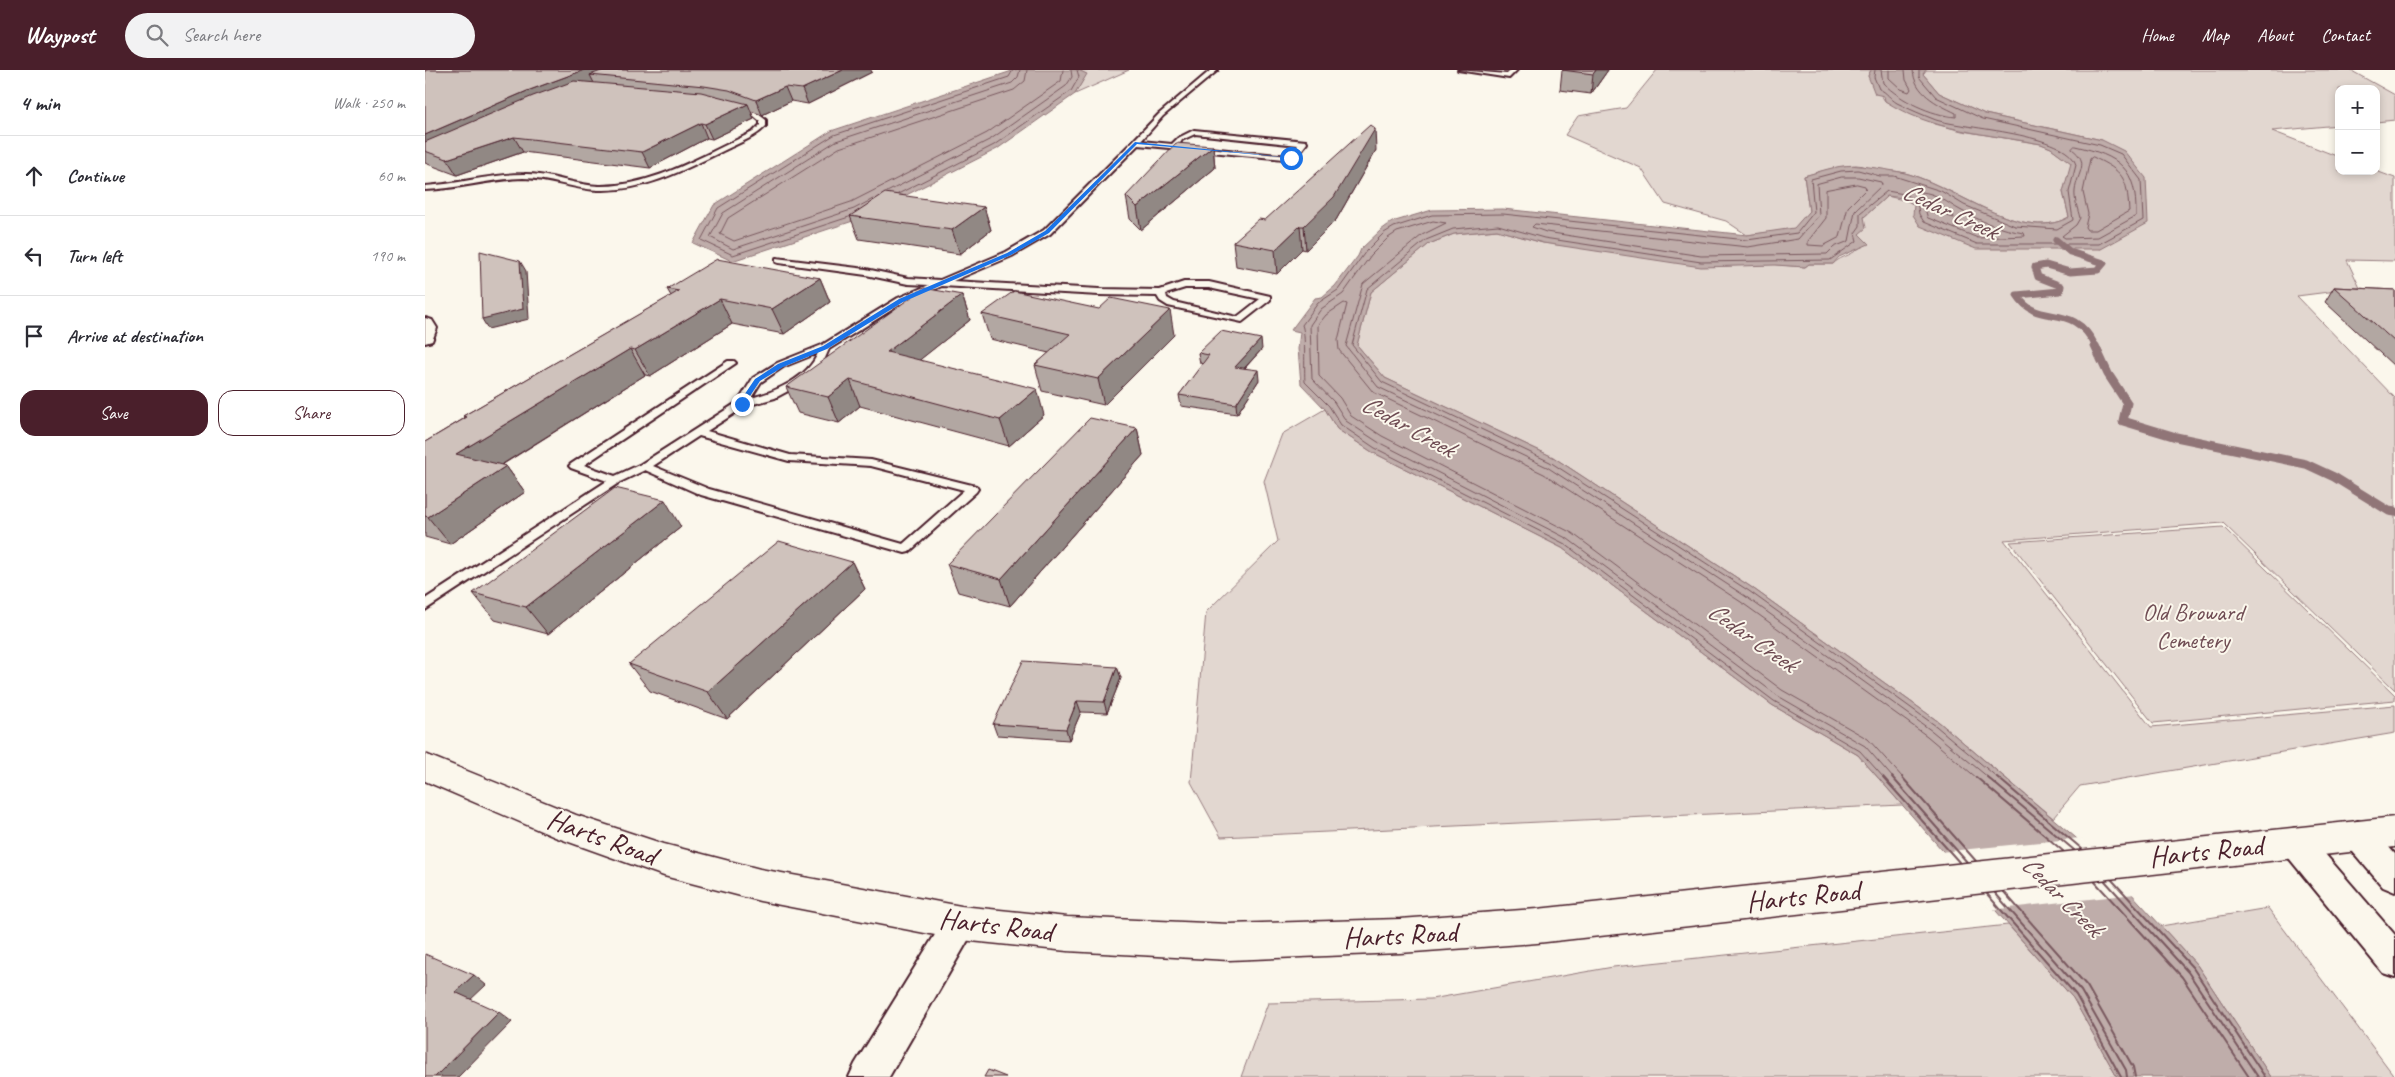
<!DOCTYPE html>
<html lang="en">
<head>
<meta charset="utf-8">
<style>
  body { margin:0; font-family:Caveat,sans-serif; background:#f2f2f3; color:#2b2b33 }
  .controls { position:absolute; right:15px; top:15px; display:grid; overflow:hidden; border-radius:10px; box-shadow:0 2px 8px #0003 }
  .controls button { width:45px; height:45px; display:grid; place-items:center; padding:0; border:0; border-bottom:1px solid #e1e1e2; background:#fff; color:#2b2b33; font:25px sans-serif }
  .stop { position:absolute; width:15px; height:15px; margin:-11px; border:4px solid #1a73e8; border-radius:50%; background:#fff }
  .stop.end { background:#1a73e8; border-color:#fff; box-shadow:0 1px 5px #0008 }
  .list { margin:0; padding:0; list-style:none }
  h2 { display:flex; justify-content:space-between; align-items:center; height:65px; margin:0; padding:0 20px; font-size:21px }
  h2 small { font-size:16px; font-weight:400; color:#7c7c81 }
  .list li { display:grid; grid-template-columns:32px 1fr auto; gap:15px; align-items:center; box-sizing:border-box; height:80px; padding:0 20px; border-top:1px solid #e1e1e2 }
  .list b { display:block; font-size:19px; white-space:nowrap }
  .list em { font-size:16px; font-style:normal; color:#7c7c81 }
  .actions { display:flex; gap:10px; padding:15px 20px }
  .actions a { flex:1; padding:11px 0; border:1px solid #4a1f2b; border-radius:15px; text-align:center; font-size:18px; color:#4a1f2b }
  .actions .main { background:#4a1f2b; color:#fff }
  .icon { flex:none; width:28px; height:28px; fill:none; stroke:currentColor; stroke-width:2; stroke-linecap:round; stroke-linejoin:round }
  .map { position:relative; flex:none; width:1970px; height:1007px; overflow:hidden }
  header { display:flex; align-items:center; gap:30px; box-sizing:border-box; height:70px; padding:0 25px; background:#4a1f2b; color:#fff }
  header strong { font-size:24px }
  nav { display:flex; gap:28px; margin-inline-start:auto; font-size:18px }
  .search { width:350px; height:45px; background:#f2f2f3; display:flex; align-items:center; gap:12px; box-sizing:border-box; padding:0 18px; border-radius:28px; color:#7c7c81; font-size:19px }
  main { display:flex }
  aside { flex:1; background:#fff }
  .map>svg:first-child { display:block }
  .green { fill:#e2d7d0; stroke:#967b7e }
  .water { fill:#bfadaa; stroke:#907477 }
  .pier { fill:#fbf7ec }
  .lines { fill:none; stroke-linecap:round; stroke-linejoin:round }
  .shore-far1 { stroke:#79585e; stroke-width:1 }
  .shore { stroke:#79585e; stroke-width:2 }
  .stream-far1 { stroke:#907477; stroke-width:7 }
  .stream { stroke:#907477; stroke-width:9 }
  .lane-casing { stroke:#4a1f2b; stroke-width:4 }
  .street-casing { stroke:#4a1f2b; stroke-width:4 }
  .secondary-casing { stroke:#4a1f2b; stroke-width:3 }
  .lane { fill:#fbf7ec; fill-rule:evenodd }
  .street { fill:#fbf7ec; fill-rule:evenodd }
  .secondary { fill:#fbf7ec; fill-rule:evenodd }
  .wall { fill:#b2a7a2; stroke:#4a1f2b }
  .shaded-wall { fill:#918884; stroke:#4a1f2b }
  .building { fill:#cfc2bc; stroke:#4a1f2b }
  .route { fill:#1a73e8 }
  .labels { text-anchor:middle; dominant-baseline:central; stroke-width:4; stroke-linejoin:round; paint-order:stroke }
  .park-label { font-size:24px; fill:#704d54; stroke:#fbf7ec }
  .water-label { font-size:25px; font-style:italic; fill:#6d4a51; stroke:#fbf7ec }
  .near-street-label { font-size:29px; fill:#4a1f2b; stroke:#fbf7ec }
</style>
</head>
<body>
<header>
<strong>Waypost</strong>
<div class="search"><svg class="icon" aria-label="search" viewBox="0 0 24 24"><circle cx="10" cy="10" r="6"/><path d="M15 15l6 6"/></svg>Search here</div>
<nav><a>Home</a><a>Map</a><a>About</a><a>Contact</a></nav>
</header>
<main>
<aside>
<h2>4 min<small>Walk · 250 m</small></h2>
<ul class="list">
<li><svg class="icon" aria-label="ahead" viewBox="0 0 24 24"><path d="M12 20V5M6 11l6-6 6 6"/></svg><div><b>Continue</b></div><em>60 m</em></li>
<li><svg class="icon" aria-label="left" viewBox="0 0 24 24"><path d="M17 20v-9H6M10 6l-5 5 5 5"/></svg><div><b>Turn left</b></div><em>190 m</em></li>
<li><svg class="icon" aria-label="arrive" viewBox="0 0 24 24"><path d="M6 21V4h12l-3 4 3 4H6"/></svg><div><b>Arrive at destination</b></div></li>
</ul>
<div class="actions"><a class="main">Save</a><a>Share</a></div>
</aside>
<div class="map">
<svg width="1970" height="1007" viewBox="0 0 1970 1007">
  <rect width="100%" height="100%" fill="#fbf7ec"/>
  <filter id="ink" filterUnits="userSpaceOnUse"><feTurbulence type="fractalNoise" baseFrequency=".02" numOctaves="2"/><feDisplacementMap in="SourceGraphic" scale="10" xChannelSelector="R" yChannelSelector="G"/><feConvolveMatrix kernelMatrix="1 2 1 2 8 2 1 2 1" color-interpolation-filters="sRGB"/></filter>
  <g filter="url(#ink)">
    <g class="green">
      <path d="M653,0h51l-54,24 11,-20z"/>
      <path d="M1232,0h214l-3,6 17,25 50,23 27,7 79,13 10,4 21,15 -9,29 6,25c-51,29 -122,-40 -175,-46 -5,-1 -10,0 -15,-1 -8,-1 -15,-5 -23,-5 -18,1 -34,6 -52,11l5,35 -15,18 -47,6 -21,-14 -61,-17 -24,-36 -76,-33 13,-19 48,-8z"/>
      <path d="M1501,0h424l45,25v25l-19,2v-33h-37v36l-67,6 67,26v14h37l19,7v83l-48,-1 13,28 -63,8 98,102v292l-172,-167 -219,17 147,187 244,-22v28l-315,53 -27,32 -114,-96 -188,-135 -198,-130 -168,-79 -28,-33 14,-53 58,-48 25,-10 43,-4 46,13 73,9 189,15 4,-3h24c7,-7 13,-7 21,-12 6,-4 7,-6 14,-8l-9,-10 5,-17 23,-21 214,53 1,-109 -117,-26 -46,-21 -16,-19z"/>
      <path d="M900,339l12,20 35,23 190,96 210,157 86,50 44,50 -681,32 -30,-55 15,-170 72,-71 -14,-60 18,-47z"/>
      <path d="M1798,457l172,168v5l-242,23 -143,-181z"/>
      <path d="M1843,838l127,169h-124l-74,-112 -36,-39z"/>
      <path d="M1583,855l65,73 44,79h-876l27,-74 163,-4 182,-32z"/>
    </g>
    <g class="water">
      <path d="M590,0h63l9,4 -12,20 -78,55 -138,70 -127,42 -39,-18 21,-38 117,-74z"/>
      <path d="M1446,0h55l-3,4 16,19 46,21 117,26 22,11 22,27 2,45 -47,26h-125l-56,-23 -7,-11 1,-10 -11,-7 -16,-2 -23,21 2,11 -7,6 10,10 -30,13 -6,7h-24l-4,3 -30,-2 -74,2 -158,-24 -46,-13 -43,4 -25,10 -58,48 -14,53 28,33 168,79 198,130 188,135 156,132 102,111 74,112h-154l-44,-79 -215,-243 -86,-50 -210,-157 -190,-96 -35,-23 -12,-20 -24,-25 -3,-35 2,-17 -9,-2 24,-32 7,-1 13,-11 23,-30 3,-7 20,-19 11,-8 40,-12 71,-1 244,26 47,-7 15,-17 -5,-35c18,-5 38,-13 56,-10 12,1 23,3 34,5 52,6 124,75 175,46l-6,-25 8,-29 -20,-15 -10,-4c-53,-10 -110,-13 -156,-43l-1,-5 -9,-2 -7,-18z"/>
    </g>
    <path class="pier" d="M1655,768l17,14 38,42 -144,16 -51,-58z"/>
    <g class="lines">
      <g class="shore-far1">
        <path d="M602,0l-2,11 -11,9 -175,58 -111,70 -8,16 14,7 117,-39 136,-69 74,-52 2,-11"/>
        <path d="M1450,0l-1,7 5,12c8,3 11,10 18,14 12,6 26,12 39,17 29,9 132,13 140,45l-7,27 4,28 -16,9 -42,-3 -51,-21 -23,-14 -47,-15h-14l-22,-6 -17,1 -30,8 3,33 -17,21 -50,7 -244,-26 -71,1 -38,12 -10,6 -18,18 -28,39 -20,13 -16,22c4,9 2,44 3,57l24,24 12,19 34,23 190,96 209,157 86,50 24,27"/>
        <path d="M1456,0l2,13c18,18 48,32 73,34v-4c-19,-9 -42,-20 -43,-43"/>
        <path d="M1464,0v8l12,11 8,3 2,-3 -5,-9 -1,-10"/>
        <path d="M1494,0v7l17,20 47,22 117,26 21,9 20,26 2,40 -44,24h-122l-53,-22 -5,-8 -2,-13 -13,-7 -17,-3 -27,22v13l-5,7 2,8 -27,19 -129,2 -157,-24 -46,-13 -45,4 -27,11 -59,49 -15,56 30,37 168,80 199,129 187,135 62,52"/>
        <path d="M1650,76c45,10 62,22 61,70l-38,21 -33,1 -3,-2 14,-11 4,-7c-2,-8 -6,-19 -5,-27 2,-19 16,-28 -3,-42z"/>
        <path d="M1668,87c31,15 34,20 36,54l-33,19h-9l-2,-3 3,-13 -5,-22 7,-33z"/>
        <path d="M1417,107h16l23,5 1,3 -27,26 -6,30 -15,6 -7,7 -126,2 -155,-24 -14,-5 3,-3 213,23 50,-8 21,-24 -2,-31z"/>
        <path d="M1432,114l8,2 1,3 -18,18 -8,30 -17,9 -15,-1v-4l18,-23v-28z"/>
        <path d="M462,122l104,-53 75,-53 6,-9 -1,-7"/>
        <path d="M1496,122c16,1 26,11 39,18 20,11 42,20 64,23l1,3 -47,2 -50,-20z"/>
        <path d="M473,124l96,-49 77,-54 8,-14 -2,-7"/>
        <path d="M448,129l-19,10 -121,40 -23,-12 13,-24 113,-72 176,-58 6,-6 2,-7"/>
        <path d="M1512,134l16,10 1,4 -20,-6 -1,-6z"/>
        <path d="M424,147l-116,38 -32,-15 17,-32 116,-73 175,-58 4,-7"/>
        <path d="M1468,708l-28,-32 -87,-50 -210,-157 -190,-97 -32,-21 -12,-19 -22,-23 -2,-54 11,-16 22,-15 28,-39 17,-17 9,-6 36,-11 13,2 -24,12 -59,49 -17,62 32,41 169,80 198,129 187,135 57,47"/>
        <path d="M1478,708l-35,-39 -86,-49 -210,-157 -190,-97 -31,-20 -11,-18 -21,-22 -1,-51 8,-10 18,-12 3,1 -9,36 1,10 34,42 171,82 197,128 186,134 50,42"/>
      </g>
      <g class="shore">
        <path d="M1458,707l76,85"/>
        <path d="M1467,707l75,85"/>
        <path d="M1477,707l74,84"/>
        <path d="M1551,707l87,74"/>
        <path d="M1562,707l87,73"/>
        <path d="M1572,707l85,72"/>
        <path d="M1687,810l81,88 72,109"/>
        <path d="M1680,811l83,91 70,105"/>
        <path d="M1670,812l87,95 67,100"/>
        <path d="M1579,822l83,94 46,81 2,10"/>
        <path d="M1570,823l86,98 45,79 1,7"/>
        <path d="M1562,824l89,101 45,82"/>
      </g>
      <path class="stream-far1" d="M1631,170l14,12 34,11 -6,7 -28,2 -24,-7 -11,2 3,10 23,9 -1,5 -43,4c22,35 55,3 79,52"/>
      <path class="stream" d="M1670,276l13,28 19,29 -4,18 53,16 130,27 28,13 55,34 6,1"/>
      <defs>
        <g id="lane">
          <path d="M786,0h7l-55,46 -22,25 31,3 6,-6 16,-8 112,11 1,2 -13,17 -156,-15 -88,89 -38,22 -59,25 146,8 61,1 24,-8h25l61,14v4l-28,22 -74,-16 -8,-5 -3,-5 -58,-1 -157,-9 -38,16 -75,47 -7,16 -19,18 -28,15 -29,8 -39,25 83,24 81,5 105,26 2,3 -2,3 -67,60 -4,1 -204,-58 -56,-25 -25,12 -195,128v-11l182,-118 -36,-13 -2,-2 2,-2 157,-103h6l2,2 -152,102 31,11 26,-12 97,-62 15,-24 24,-15 45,-18 76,-47 31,-13 -21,-1 -42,-9 -87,-12 -3,-1v-4l90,11 42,9 32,2 66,-28 38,-22 89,-89 26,-27zM770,64l103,11 -9,11 -110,-11 3,-5zM760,218h24l51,11 -23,18 -63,-15 -7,-4 -1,-4zM393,283c-10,25 -43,39 -67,45l10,-16 22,-15zM274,366l90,25 82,5 93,24 -61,54 -194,-55 -56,-23z"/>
          <path d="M1033,0l49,4 4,-4h6l-8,8z"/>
          <path d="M312,38l21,6 8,6v6c-10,11 -25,16 -39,23 -39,19 -83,43 -129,41 -25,-1 -49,-12 -75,-12 -33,1 -65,11 -98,12v-4c33,-2 65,-12 99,-12 25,-1 49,11 75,12 54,1 106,-32 154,-54l7,-7v-4l-6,-5 -19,-5v-2z"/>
        </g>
        <g id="street">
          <path d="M0,248l7,2 5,8 -5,13 -7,2z"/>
          <path d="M1933,751l11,4 26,29v38l-12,-5 -36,-42 -5,-10 5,-10z"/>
          <path d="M1870,758l11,4 89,103v42l-12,-4 -99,-121 -5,-10 5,-10z"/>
          <path d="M536,837l12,5 5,11 -89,154h-40l6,-13 94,-152z"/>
        </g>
        <path id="secondary" d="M0,684l151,61 88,29 96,25 201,37 106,11 162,7 171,-5 137,-10 858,-92v30l-858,96 -137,10 -171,7 -162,-9 -106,-11 -201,-39 -96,-25 -109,-39 -130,-56z"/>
      </defs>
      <use href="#lane" class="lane-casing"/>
      <use href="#street" class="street-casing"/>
      <use href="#secondary" class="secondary-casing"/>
      <use href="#lane" class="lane"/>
      <use href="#street" class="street"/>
      <use href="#secondary" class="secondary"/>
    </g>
    <g class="wall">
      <path d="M0,0l447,2 -64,32 -17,-3 -29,14 -11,-4 3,8 -42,20 -5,-1 -57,30 -127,-16 -66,23 -32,-12z"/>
      <path d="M1137,0h46l-17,24 -31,-4z"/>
      <path d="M788,76l2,22 -74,62 -11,-11 -4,-23z"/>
      <path d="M951,80l-40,70 -30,30 -4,-1 -25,25 -41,-8 -3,-24 32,-22z"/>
      <path d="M559,137l7,23 -31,24 -101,-15 -9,-23z"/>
      <path d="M395,208l10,24 -46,32 -52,-10 -82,52 -5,-1 -143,90 4,1 19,26 -75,52 -25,-7v-95l40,-24 -2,-2 208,-120 -4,-7z"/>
      <path d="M1909,217l61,3v77l-70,-65z"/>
      <path d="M537,225l8,25 -51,40 125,55 -35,31 -149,-40 -21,17 -41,-10 -12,-26z"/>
      <path d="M557,244l192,21 -70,70 -62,-14 -7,-26 14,-12 -59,-14z"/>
      <path d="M837,279l-17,19 14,12 -22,34 -56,-8 -2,-11 24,-31 -3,-1 -2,-10z"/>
      <path d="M712,358l6,27 -133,151 -52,-14 -11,-28z"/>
      <path d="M256,457l-133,107 -53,-14 -22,-27z"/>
      <path d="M427,492l13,27 -138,130 -77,-28 -21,-27z"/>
      <path d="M692,597l4,11 -14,35 -26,-1 -12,28 -72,-5 -4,-11z"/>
    </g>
    <g class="shaded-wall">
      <path d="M159,0h44l-38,5 4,8 -169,68v-16l102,-44z"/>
      <path d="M418,0h28l1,2 -64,32 -6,-15z"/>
      <path d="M1171,0h12l-17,24 2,-20z"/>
      <path d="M360,17l6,14 -29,14 -6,-15z"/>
      <path d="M323,34l6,15 -42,20 -7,-15z"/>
      <path d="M276,53l6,15 -57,30 -8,-16z"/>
      <path d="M950,59l1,21 -40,70 -30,30 -2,-24z"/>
      <path d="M89,67l9,15 -66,23 -10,-16z"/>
      <path d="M788,76l2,22 -74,62 -4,-23z"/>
      <path d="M559,137l7,23 -31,24 -8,-24z"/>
      <path d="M875,156l2,23 -25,25 -2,-24z"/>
      <path d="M95,191l6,10 3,48 -41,10 -6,-10z"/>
      <path d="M395,208l10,24 -46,32 -12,-25z"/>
      <path d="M537,225l8,25 -73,58 -10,-26z"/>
      <path d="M295,229l12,25 -82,52 -15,-26z"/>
      <path d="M745,240l4,25 -70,70 -6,-26z"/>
      <path d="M836,269l1,10 -26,28 -1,-10z"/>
      <path d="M205,279l15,26 -168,105 -21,-26z"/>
      <path d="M833,300l1,10 -22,34 -1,-10z"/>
      <path d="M425,310l10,26 -21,17 -11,-26z"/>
      <path d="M612,319l7,26 -35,31 -9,-26z"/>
      <path d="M712,358l6,27 -133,151 -9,-27z"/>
      <path d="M81,396l19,26 -75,52 -22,-27z"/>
      <path d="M240,430l16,27 -133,107 -22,-27z"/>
      <path d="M427,492l13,27 -138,130 -19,-27z"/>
      <path d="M692,597l4,11 -14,35 -3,-11z"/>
      <path d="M652,631l4,11 -12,28 -3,-11z"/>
      <path d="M49,905l12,10 -18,17 -13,-10z"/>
      <path d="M74,942l13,10 -54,55h-23z"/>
    </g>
    <g class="building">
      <path d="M0,0h159l-57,21 -102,44z"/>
      <path d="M179,0h239l-41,19 -17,-2 -29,13 -27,-10 -25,-4 -114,-11z"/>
      <path d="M1137,0h34l-3,4z"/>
      <path d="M149,11l127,11 47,12 -43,20 -4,-1 -59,29 -128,-15 -67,22 -22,-8v-9l108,-46z"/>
      <path d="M945,55l5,4 -41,68 -30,29h-4l-25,24 -42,-8 26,-23 6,1z"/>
      <path d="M751,73l37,3 -76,61 -11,-11z"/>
      <path d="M460,123l99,14 -32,23 -102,-14z"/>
      <path d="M55,181l40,10 3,48 -41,10z"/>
      <path d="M292,189l103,19 -48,31 -52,-10 -85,51 -5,-1 -174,105 50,12 -78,51 -3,-1v-74l42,-25 -4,-1 216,-125 -12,-2z"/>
      <path d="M1909,217l61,3v52z"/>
      <path d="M499,218l38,7 -75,57 150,37 -37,31 -150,-40 -22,17 -42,-10z"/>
      <path d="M589,221l85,18 12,-11 59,12 -72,69 -63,-14 35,-31 -88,-20z"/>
      <path d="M796,261l40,8 -26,28 23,3 -22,34 -57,-9 30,-40 -11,-2z"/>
      <path d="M665,348l47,10 -136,151 -54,-15z"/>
      <path d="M190,418l50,12 -139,107 -53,-14z"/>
      <path d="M354,471l73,21 -144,130 -79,-28z"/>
      <path d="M598,591l94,6 -13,35 -27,-1 -11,28 -73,-5z"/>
      <path d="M0,884l49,21 -19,17 44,20 -64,65h-10z"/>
      <path d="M563,1000l18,7h-22z"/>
    </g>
  </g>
  <path class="route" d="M710,72l158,16 -156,-14 -88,89 -38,22 -108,47 -76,47 -44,18 -23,14 -16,24 -6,-1 17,-25 23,-15 45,-18 76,-47 108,-46 38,-22z"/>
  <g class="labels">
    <g class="park-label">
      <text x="1768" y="542">Old Broward<tspan x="1768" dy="28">Cemetery</tspan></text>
    </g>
    <g class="water-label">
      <text transform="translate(1525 141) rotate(25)">Cedar Creek</text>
      <text transform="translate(983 356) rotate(29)">Cedar Creek</text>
      <text transform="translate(1327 567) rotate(35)">Cedar Creek</text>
      <text transform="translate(1637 826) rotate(45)">Cedar Creek</text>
    </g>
    <g class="near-street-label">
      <text transform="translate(177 767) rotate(20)">Harts Road</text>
      <text transform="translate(1781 781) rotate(-6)">Harts Road</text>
      <text transform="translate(1378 826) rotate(-6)">Harts Road</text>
      <text transform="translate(571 855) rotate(7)">Harts Road</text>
      <text transform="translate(975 865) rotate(-3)">Harts Road</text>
    </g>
  </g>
</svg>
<div class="controls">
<button>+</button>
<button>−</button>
</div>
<div class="stop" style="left:866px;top:88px"></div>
<div class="stop end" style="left:317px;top:334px"></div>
</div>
</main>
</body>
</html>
